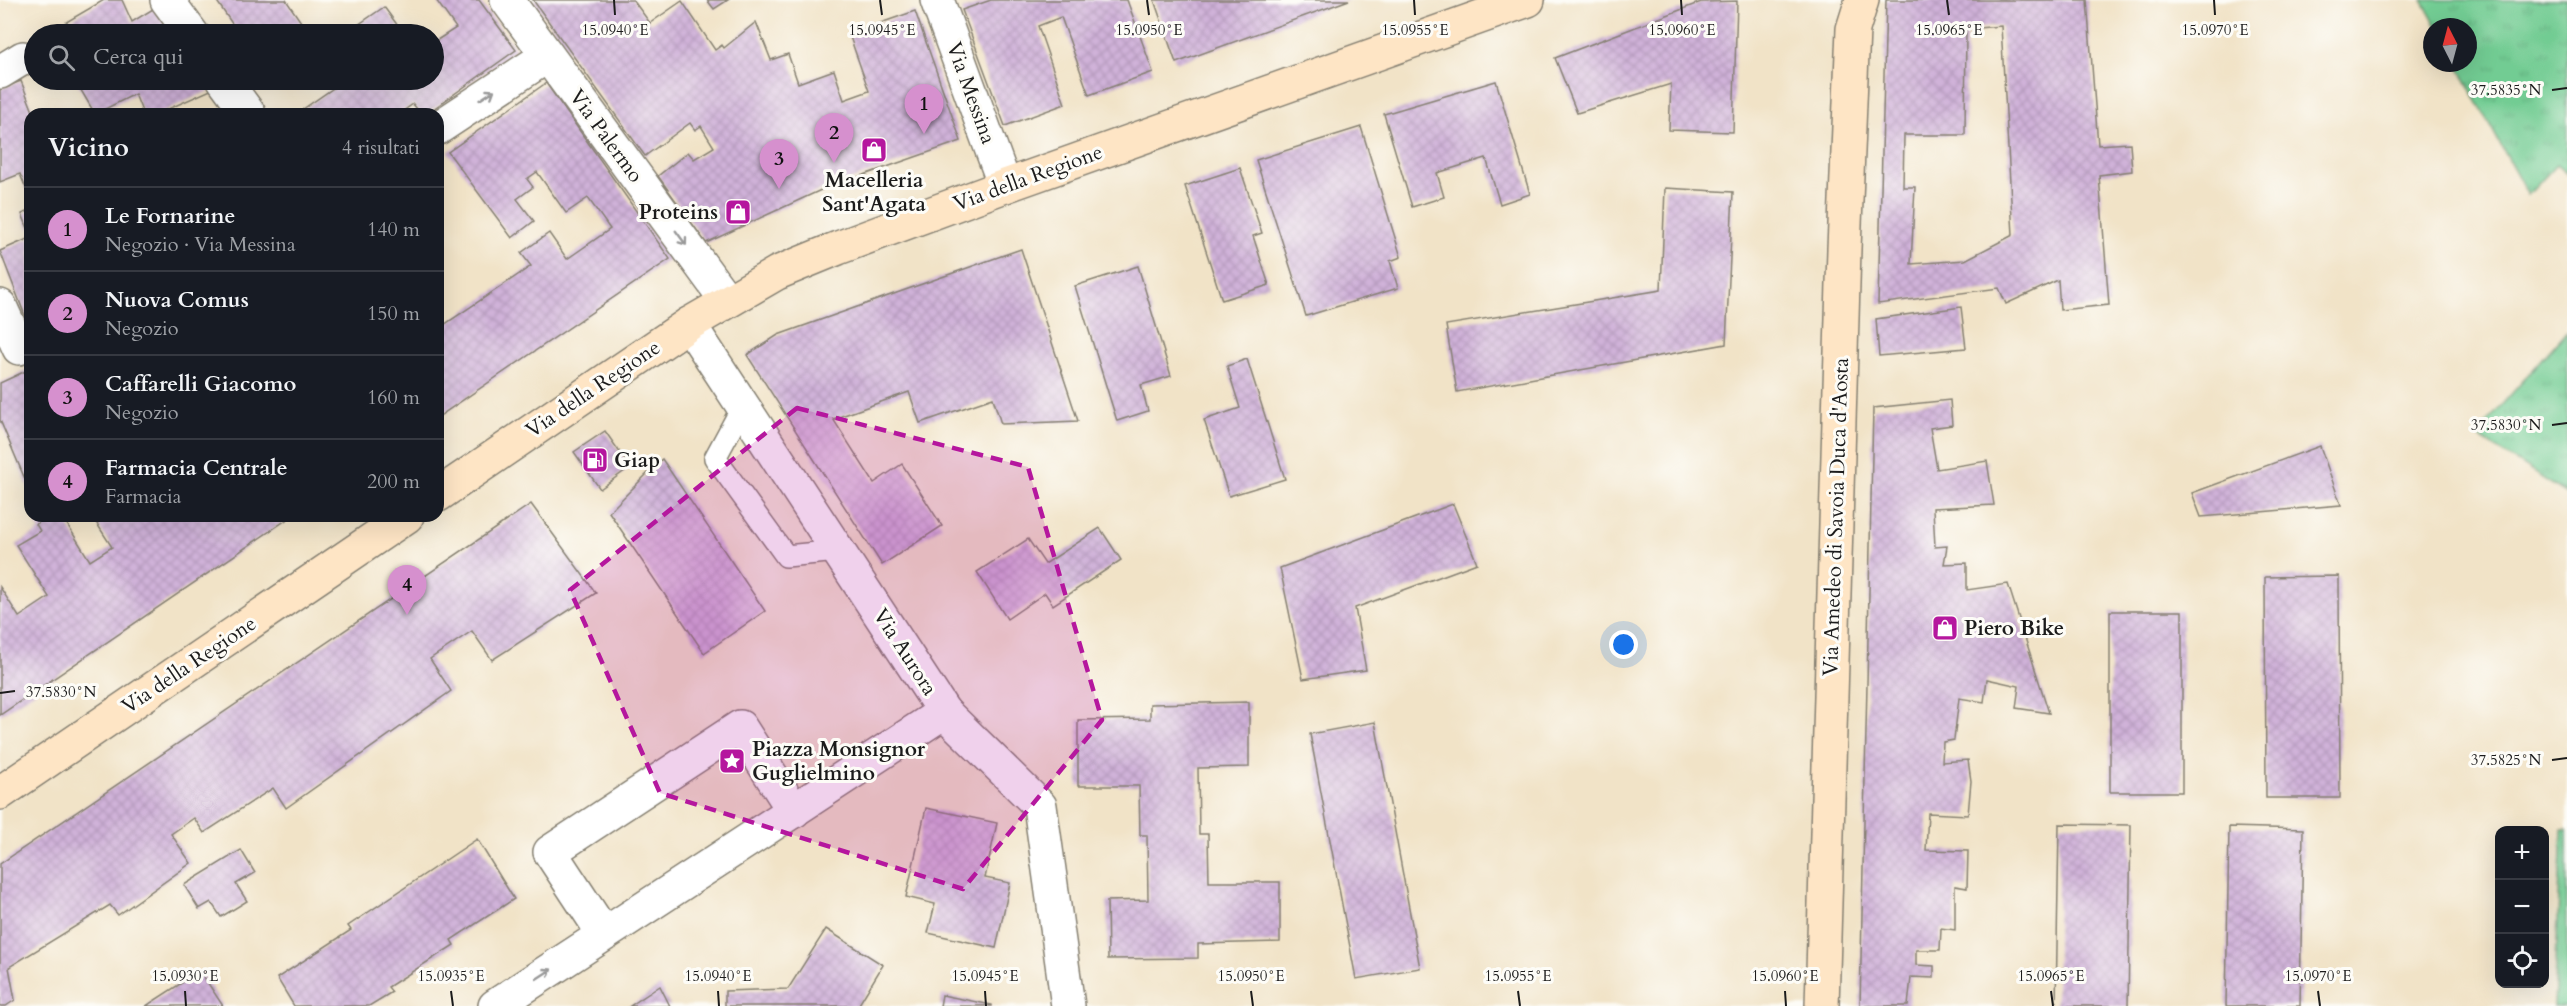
<!DOCTYPE html>
<html lang="it">
<head>
<meta charset="utf-8">
<style>
  body { margin:0; font-family:Cardo,serif; background:#242831; color:#f1f3f6 }
  .controls { position:absolute; right:18px; bottom:18px; display:grid; overflow:hidden; border-radius:12px; box-shadow:0 6px 24px #0002 }
  .controls button { width:54px; height:54px; display:grid; place-items:center; padding:0; border:0; border-bottom:2px solid #363941; background:#171b24; color:#f1f3f6; font:30px sans-serif }
  .compass { position:absolute; left:2423px; top:18px; width:54px; height:54px; border-radius:50%; background:#171b24; box-shadow:0 6px 24px #0002; rotate:354deg }
  .you { position:absolute; left:1624px; top:645px; width:21px; height:21px; margin:-15px; border:4px solid #fff; border-radius:50%; background:#1a73e8; box-shadow:0 0 0 9px #1a73e833 }
  .badge { display:grid; place-items:center; width:39px; height:39px; border-radius:50%; background:#d690ce; color:#111; font-size:20px; font-weight:700 }
  .pin { position:absolute; translate:-50% -50px; filter:drop-shadow(0 2px 3px #0008) }
  .pin::after { content:''; position:absolute; top:32px; width:21px; height:18px; background:inherit; clip-path:polygon(0 0,100% 0,50% 100%) }
  .list { margin:0; padding:0; list-style:none }
  h2 { display:flex; justify-content:space-between; align-items:center; height:78px; margin:0; padding:0 24px; font-size:26px }
  h2 small { font-size:20px; font-weight:400; color:#9ea1a6 }
  .list li { display:grid; grid-template-columns:39px 1fr auto; gap:18px; align-items:center; box-sizing:border-box; height:84px; padding:0 24px; border-top:2px solid #363941 }
  .list b { display:block; font-size:22px; white-space:nowrap }
  .list p { margin:0; font-size:20px; white-space:nowrap; color:#9ea1a6 }
  .list em { font-size:20px; font-style:normal; color:#9ea1a6 }
  .icon { flex:none; width:33px; height:33px; fill:none; stroke:currentColor; stroke-width:2; stroke-linecap:round; stroke-linejoin:round }
  .map { position:relative; flex:none; width:2567px; height:1006px; overflow:hidden }
  .search { position:absolute; background:#171b24; box-shadow:0 6px 24px #0002; left:24px; top:24px; width:420px; height:66px; display:flex; align-items:center; gap:15px; box-sizing:border-box; padding:0 21px; border-radius:33px; color:#9ea1a6; font-size:22px }
  .panel { position:absolute; background:#171b24; box-shadow:0 6px 24px #0002; left:24px; top:108px; width:420px; height:414px; border-radius:18px }
  .map>svg:first-child { display:block }
  .grass { fill:url(#grass-tufts); stroke:#477458; stroke-width:1.5 }
  .garden { fill:#72cc93; stroke:#477458; stroke-width:1.5 }
  .building { fill:url(#building-cross-hatch); fill-rule:evenodd }
  .lines { fill:none; stroke-linecap:round; stroke-linejoin:round }
  .lane-casing { stroke:#868072; stroke-width:24 }
  .street-casing { stroke:#868072; stroke-width:36 }
  .secondary-casing { stroke:#868072; stroke-width:36 }
  .lane { stroke:#fff; stroke-width:21 }
  .street { stroke:#fff; stroke-width:33 }
  .secondary { stroke:#fee5c5; stroke-width:33 }
  .oneway { stroke:#999 }
  .marked { fill:#b5179e; fill-opacity:0.2; stroke:#b5179e; stroke-width:4.5; stroke-dasharray:12 8; stroke-linejoin:round }
  .ticks { fill:none; stroke:#1c1c1c; stroke-width:2 }
  .labels { text-anchor:middle; dominant-baseline:central; stroke-width:6; stroke-linejoin:round; paint-order:stroke }
  .street-label { font-size:21px; fill:#1c1c1c; stroke:#fdfcf7 }
  .poi-label { font-size:21px; font-weight:bold; fill:#1c1c1c; stroke:#fdfcf7; text-anchor:start }
  .ticks-label { font-size:15px; text-anchor:middle; fill:#1c1c1c; stroke:#fdfcf7; stroke-width:6; stroke-linejoin:round; paint-order:stroke }
</style>
</head>
<body>
<div class="map">
<svg width="2567" height="1006" viewBox="0 0 2567 1006">
  <defs>
    <pattern id="grass-tufts" width="24" height="20" patternUnits="userSpaceOnUse" patternTransform="scale(1.5)"><rect width="24" height="20" fill="#72cc93"/><path d="M3 7l-1-3M5 7V3M7 7l1-3M15 17l-1-3M17 17v-4M19 17l1-3" fill="none" stroke="#62af7e"/></pattern>
    <pattern id="building-cross-hatch" width="8" height="8" patternUnits="userSpaceOnUse" patternTransform="scale(1.5)"><rect width="8" height="8" fill="#d0b2d9"/><path d="M0 0l8 8M0 8l8-8" fill="none" stroke="#b298ba"/></pattern>
  </defs>
  <rect width="100%" height="100%" fill="#fdfcf7"/>
  <filter id="ink" filterUnits="userSpaceOnUse"><feTurbulence type="fractalNoise" baseFrequency=".0167" numOctaves="2"/><feDisplacementMap in="SourceGraphic" scale="12" xChannelSelector="R" yChannelSelector="G"/><feConvolveMatrix kernelMatrix="1 2 1 2 8 2 1 2 1" color-interpolation-filters="sRGB"/></filter>
  <filter id="wash" filterUnits="userSpaceOnUse"><feTurbulence type="fractalNoise" baseFrequency=".008" numOctaves="4" result="noise"/><feDisplacementMap in="SourceGraphic" scale="24" xChannelSelector="R" yChannelSelector="G"/><feGaussianBlur stdDeviation="1.35" result="paint"/><feColorMatrix in="noise" values="0 0 0 0 0 0 0 0 0 0 0 0 0 0 0 0 0 1.4 0 .05"/><feComposite in="paint" operator="in"/></filter>
  <g filter="url(#wash)">
    <rect width="100%" height="100%" fill="#f1e3c7"/>
    <g class="grass">
      <path d="M2422,0h145v174l-11,-9 -28,30 -72,-132h12v-36h-31z"/>
      <path d="M2567,331v163l-92,-59z"/>
    </g>
    <path class="garden" d="M2562,829h5v177h-13z"/>
    <g id="blocks">
      <g class="building">
        <path d="M104,0h18l10,22 21,-13 22,25h-116l-3,-6z"/>
        <path d="M216,0h70l15,22 -18,12h-44z"/>
        <path d="M436,0h43l37,50 -90,64h-5l-8,-10 -14,10h-103l49,-34h89v-38l22,-14z"/>
        <path d="M533,0h100l17,23 32,-22 33,49 7,-5 2,3 32,-26 15,38 17,-6 10,29 36,-13 10,30 25,-9 -20,-57 66,-23 46,130 -140,49 -115,53 -48,-67 30,-24 6,7 20,-12 -13,-21 -6,4 -5,-7 -45,33z"/>
        <path d="M707,0h21l-14,9z"/>
        <path d="M991,0h136l26,72 -64,23 -28,-78 -23,9 27,78 -60,22 -43,-116z"/>
        <path d="M1154,0h195l-173,63z"/>
        <path d="M1886,0h201l11,145 32,-2 2,28 -33,4 10,130 -49,5 -2,-30 -52,24 -7,-16 -121,16zM2001,26l12,209 -48,25 -54,4 4,-77h-12l1,-52h61l1,-106z"/>
        <path d="M1737,1l-4,131 -64,-2 2,-46 -94,29 -22,-55 146,-56z"/>
        <path d="M384,7l20,27h-39l-7,-9z"/>
        <path d="M75,80h132l6,9 -56,25h-14l-8,-20 -40,20z"/>
        <path d="M21,81l13,33h-4v84l-10,-24 -20,8v-93z"/>
        <path d="M1496,81l34,113 -30,10 -14,-46 -49,15 7,24 -32,10 -28,-93z"/>
        <path d="M546,83l124,176 -232,158v-88l93,-63 -10,-13 28,-20 18,26 43,-30 -22,-31 -22,15 -29,-41 -10,7 6,8 -16,12 17,22 -22,17 -64,-86z"/>
        <path d="M1361,127l40,130 -11,4 8,27 -92,28 -50,-156z"/>
        <path d="M1240,168l22,65 -9,3 16,49 -47,15 -37,-114z"/>
        <path d="M1665,188l68,4 -7,152 -269,48 -11,-67 215,-35z"/>
        <path d="M30,210v23l-8,-19z"/>
        <path d="M30,238v79l-4,1 -26,-67z"/>
        <path d="M1021,249l57,172 -77,3 -8,-26 -73,25 -11,-31 -76,27 41,64 28,-19 40,62 -60,39 -135,-210 31,-20z"/>
        <path d="M1138,266l33,110 -30,9 7,26 -31,10 -42,-135z"/>
        <path d="M1961,307l5,41 -87,8 -3,-37z"/>
        <path d="M1247,359l38,120 -56,17 -25,-76 36,-12 -13,-42z"/>
        <path d="M30,369v122l-30,-71v-37z"/>
        <path d="M1950,400l2,25 -22,3 7,41 50,-8 7,44 -61,3 2,39 12,-1 -3,18 23,-1v27l41,-6 41,129 -33,-5 3,-22 -32,-7 -3,23 -25,-4 -5,42 -11,2 -1,20 26,-2 3,21 -3,34 -40,-2 -2,37 42,1 -1,37 -12,-2v44l-14,-2 -1,22h-24v15l18,1v12l-23,-1 -3,29h-48l13,-598z"/>
        <path d="M605,431l25,36 -30,22 -26,-37z"/>
        <path d="M2320,446l21,59 -140,12 -9,-24z"/>
        <path d="M662,459l103,152 -61,42 -95,-141z"/>
        <path d="M531,504l65,89 -104,67 -20,-29 -42,28 21,32 -165,117 -13,-20 -69,45 -10,-15 -23,16 20,29 -73,52 -8,-10 -101,62 6,33 -9,6h-6v-142z"/>
        <path d="M1453,504l24,59 -122,45 11,62 -63,9 -23,-111z"/>
        <path d="M49,516h13l28,45 22,-14 -20,-31h200l-292,199v-128l19,30 30,-20 -33,-52 24,-14 -4,-7z"/>
        <path d="M1100,528l21,32 -68,45 -8,-12 -38,26 -30,-47 51,-33 17,25z"/>
        <path d="M2339,576l1,222h-74l-1,-221z"/>
        <rect x="2110" y="611" width="72" height="181"/>
        <path d="M1249,702v65l-51,1 1,66h9l1,48h71v60l-82,2v14l-90,1 -1,-58 41,-1 -1,-65h-7l-1,-49h-61v-66l72,-1v-15z"/>
        <path d="M1375,722l45,246 -64,11 -46,-245z"/>
        <path d="M926,808l71,15 -12,55 25,5 -14,65 -68,-15 7,-29 -29,-7z"/>
        <path d="M2059,824l72,1 -3,181h-72z"/>
        <path d="M2229,827l74,2 -3,177h-74z"/>
        <path d="M477,839l37,60 -63,41 3,5 -66,42 4,5 -23,14h-75l-17,-28 74,-48 -3,-4z"/>
        <path d="M241,850l14,23 -19,11 11,17 -26,16 -10,-15 -12,7 -15,-24z"/>
        <path d="M826,929l57,36 -25,41h-133v-15l63,-2z"/>
        <path d="M200,971l23,35h-77z"/>
        <path d="M660,986l10,20h-40z"/>
        <path d="M942,995l50,10v1h-52z"/>
      </g>
    </g>
  </g>
  <g filter="url(#ink)">
    <use href="#blocks" fill-opacity="0" stroke="#868072" stroke-width="1.5"/>
    <g class="lines">
      <defs>
        <path id="lane" d="M743,406l-28,52 71,98 52,-5"/>
        <g id="street">
          <path d="M167,0l25,34"/>
          <path d="M507,0l220,301"/>
          <path d="M937,0l68,186"/>
          <path d="M0,72l23,-14"/>
          <path d="M224,80l25,34"/>
          <path d="M438,128l109,-72"/>
          <path d="M0,306l19,42"/>
          <path d="M944,712l96,94 28,200"/>
          <path d="M604,934l-54,-82 190,-125 54,84"/>
          <path d="M495,1006l449,-294 -255,-388"/>
        </g>
        <g id="secondary">
          <path d="M438,495l251,-171 88,-51 61,-25 167,-62 523,-186"/>
          <path d="M0,793l407,-277"/>
          <path d="M1822,1006l22,-757 9,-220 9,-29"/>
        </g>
      </defs>
      <use href="#lane" class="lane-casing"/>
      <use href="#street" class="street-casing"/>
      <use href="#secondary" class="secondary-casing"/>
      <use href="#lane" class="lane"/>
      <use href="#street" class="street"/>
      <use href="#secondary" class="secondary"/>
    </g>
    <defs><path id="oneway-shaft" d="M-6 0H5M1.5-3L5.5 0L1.5 3" fill="none" stroke-width="1.6" stroke-linecap="round" stroke-linejoin="round" transform="scale(1.5)"/></defs>
    <g class="oneway">
      <use href="#oneway-shaft" transform="translate(487 95) rotate(-33)"/>
      <use href="#oneway-shaft" transform="translate(681 238) rotate(54)"/>
      <use href="#oneway-shaft" transform="translate(544 974) rotate(-33)"/>
    </g>
  </g>
  <path class="marked" d="M797,408l231,59 74,253 -139,169 -303,-96 -90,-203z"/>
  <path class="ticks" d="M614,0l1,15M880,0l2,15M1147,0l2,15M1414,0l1,15M1681,0l1,15M1947,0l2,15M2214,0l1,15M2552,90l15,-2M2552,425l15,-2M0,693l15,-2M2552,760l15,-2M185,991l1,15M451,991l2,15M718,991l1,15M985,991l1,15M1251,991l2,15M1518,991l2,15M1785,991l1,15M2051,991l2,15M2318,991l2,15"/>
  <defs>
    <symbol id="shop-square" viewBox="-11 -11 22 22"><rect x="-9" y="-9" width="18" height="18" rx="4" fill="#b5179e" stroke="#fdfcf7"/><path d="M-5-2.5h2.3a2.7 3.5 0 0 1 5.4 0H5L5.5 6h-11ZM-1.5-2.5h3a1.5 2.3 0 0 0-3 0Z" fill="#fff"/></symbol>
    <symbol id="fuel-square" viewBox="-11 -11 22 22"><rect x="-9" y="-9" width="18" height="18" rx="4" fill="#b5179e" stroke="#fdfcf7"/><path d="M-5.5-6h7V0h2V4h1.3V-2.5L3-4.5l.8-.8L6-3V5H2.5V1h-1V6h-7ZM-4.2-4.7v3.2H.2V-4.7Z" fill="#fff"/></symbol>
    <symbol id="sight-square" viewBox="-11 -11 22 22"><rect x="-9" y="-9" width="18" height="18" rx="4" fill="#b5179e" stroke="#fdfcf7"/><path d="M0-6L1.8-2.2L6-1.7L2.9 1.2L3.7 5.4L0 3.3L-3.7 5.4L-2.9 1.2L-6-1.7L-1.8-2.2Z" fill="#fff"/></symbol>
  </defs>
  <g fill-rule="evenodd">
    <use href="#shop-square" x="859" y="135" width="30" height="30"/>
    <use href="#shop-square" x="723" y="197" width="30" height="30"/>
    <use href="#fuel-square" x="580" y="445" width="30" height="30"/>
    <use href="#shop-square" x="1930" y="613" width="30" height="30"/>
    <use href="#sight-square" x="717" y="746" width="30" height="30"/>
  </g>
  <g class="labels">
    <g class="street-label">
      <text transform="translate(971 93) rotate(70)">Via Messina</text>
      <text transform="translate(606 136) rotate(54)">Via Palermo</text>
      <text transform="translate(1028 178) rotate(-20)">Via della Regione</text>
      <text transform="translate(593 389) rotate(-34)">Via della Regione</text>
      <text transform="translate(1836 517) rotate(-88)">Via Amedeo di Savoia Duca d'Aosta</text>
      <text transform="translate(905 652) rotate(57)">Via Aurora</text>
      <text transform="translate(189 665) rotate(-34)">Via della Regione</text>
    </g>
    <g class="poi-label">
      <text x="874" y="180" text-anchor="middle">Macelleria<tspan x="874" dy="24">Sant'Agata</tspan></text>
      <text x="718" y="212" text-anchor="end">Proteins</text>
      <text x="614" y="460">Giap</text>
      <text x="1964" y="628">Piero Bike</text>
      <text x="752" y="749">Piazza Monsignor<tspan x="752" dy="24">Guglielmino</tspan></text>
    </g>
  </g>
  <g class="ticks-label">
    <text x="615" y="35">15.0940°E</text>
    <text x="882" y="35">15.0945°E</text>
    <text x="1149" y="35">15.0950°E</text>
    <text x="1415" y="35">15.0955°E</text>
    <text x="1682" y="35">15.0960°E</text>
    <text x="1949" y="35">15.0965°E</text>
    <text x="2215" y="35">15.0970°E</text>
    <text x="2506" y="95">37.5835°N</text>
    <text x="2506" y="430">37.5830°N</text>
    <text x="61" y="697">37.5830°N</text>
    <text x="2506" y="765">37.5825°N</text>
    <text x="185" y="981">15.0930°E</text>
    <text x="451" y="981">15.0935°E</text>
    <text x="718" y="981">15.0940°E</text>
    <text x="985" y="981">15.0945°E</text>
    <text x="1251" y="981">15.0950°E</text>
    <text x="1518" y="981">15.0955°E</text>
    <text x="1785" y="981">15.0960°E</text>
    <text x="2051" y="981">15.0965°E</text>
    <text x="2318" y="981">15.0970°E</text>
  </g>
</svg>
<div class="controls">
<button>+</button>
<button>−</button>
<button><svg class="icon" aria-label="locate" viewBox="0 0 24 24"><circle cx="12" cy="12" r="6"/><path d="M12 2v4M12 18v4M2 12h4M18 12h4"/></svg></button>
</div>
<svg class="compass" viewBox="-18 -18 36 36"><path d="M0-13l5 13h-10z" fill="#e53935"/><path d="M0 13l5-13h-10z" fill="#9ea1a6"/></svg>
<div class="you"></div>
<div class="pin badge" style="left:924px;top:134px">1</div>
<div class="pin badge" style="left:834px;top:163px">2</div>
<div class="pin badge" style="left:779px;top:189px">3</div>
<div class="pin badge" style="left:407px;top:615px">4</div>
<div class="search"><svg class="icon" aria-label="search" viewBox="0 0 24 24"><circle cx="10" cy="10" r="6"/><path d="M15 15l6 6"/></svg>Cerca qui</div>
<section class="panel">
<h2>Vicino<small>4 risultati</small></h2>
<ul class="list">
<li><span class="badge">1</span><div><b>Le Fornarine</b><p>Negozio · Via Messina</p></div><em>140 m</em></li>
<li><span class="badge">2</span><div><b>Nuova Comus</b><p>Negozio</p></div><em>150 m</em></li>
<li><span class="badge">3</span><div><b>Caffarelli Giacomo</b><p>Negozio</p></div><em>160 m</em></li>
<li><span class="badge">4</span><div><b>Farmacia Centrale</b><p>Farmacia</p></div><em>200 m</em></li>
</ul>
</section>
</div>
</body>
</html>
